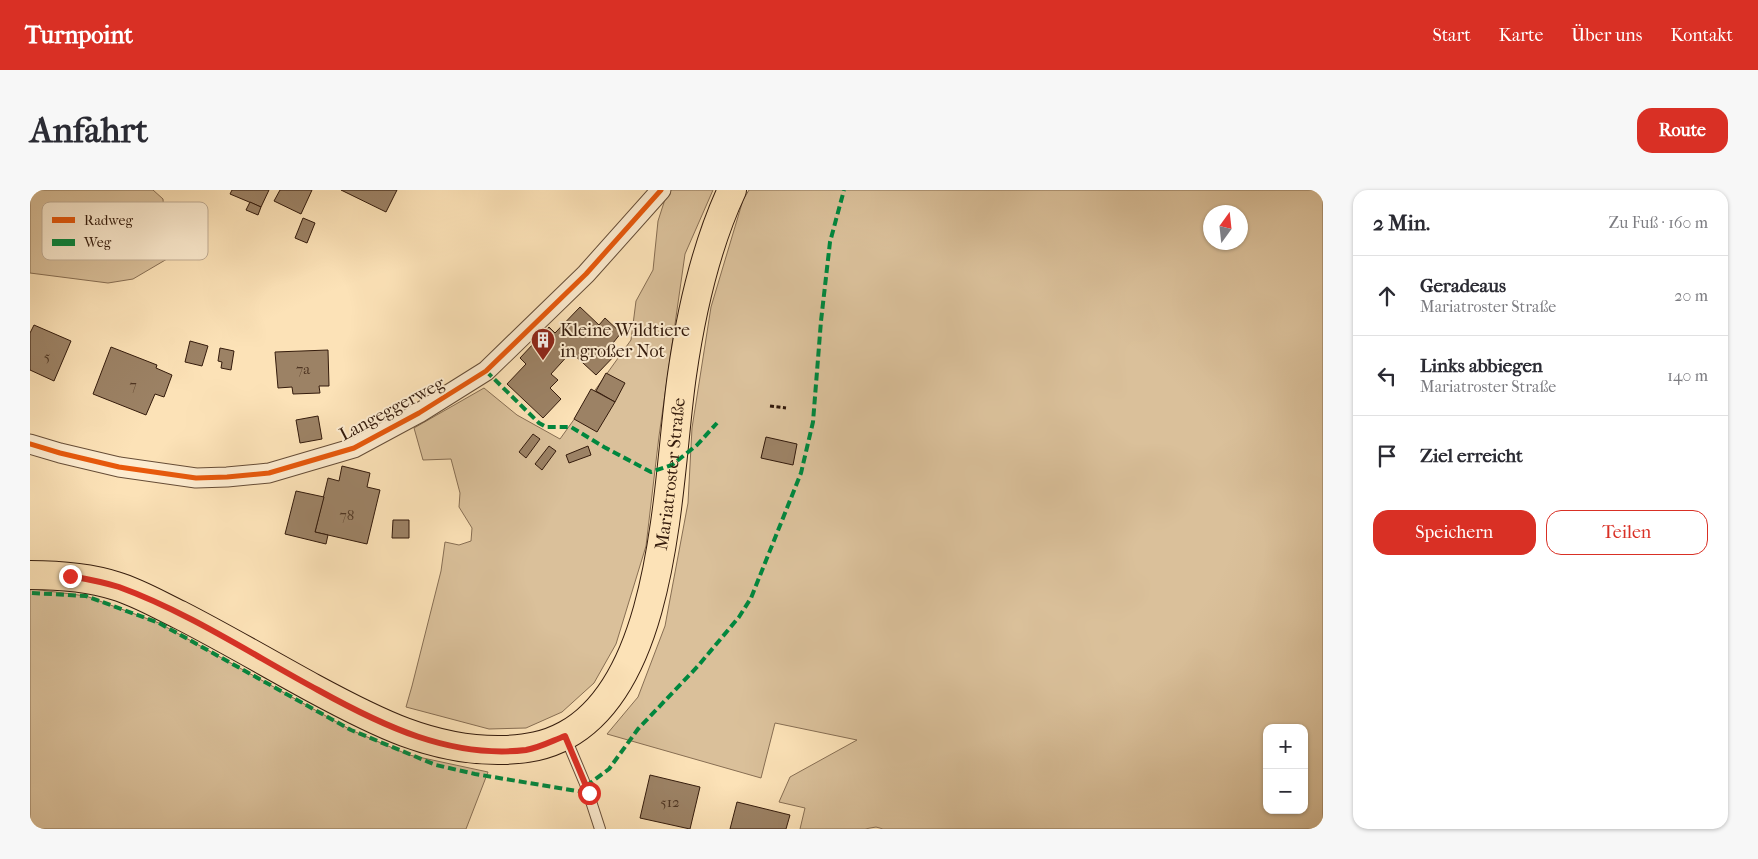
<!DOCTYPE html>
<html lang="de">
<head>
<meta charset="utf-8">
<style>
  body { margin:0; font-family:"IM FELL French Canon",serif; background:#f7f7f7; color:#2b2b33 }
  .controls { position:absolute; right:15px; bottom:15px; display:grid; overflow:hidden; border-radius:10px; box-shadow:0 1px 4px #0004 }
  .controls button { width:45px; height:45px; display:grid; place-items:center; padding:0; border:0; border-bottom:1px solid #e1e1e2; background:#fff; color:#2b2b33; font:25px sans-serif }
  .compass { position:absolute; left:1173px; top:15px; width:45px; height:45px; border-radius:50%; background:#fff; box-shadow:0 1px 4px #0004; rotate:15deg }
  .stop { position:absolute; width:15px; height:15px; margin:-11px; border:4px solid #d93025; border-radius:50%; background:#fff }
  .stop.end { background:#d93025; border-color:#fff; box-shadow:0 1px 5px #0008 }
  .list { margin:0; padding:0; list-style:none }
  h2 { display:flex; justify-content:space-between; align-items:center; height:65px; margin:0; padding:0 20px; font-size:21px }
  h2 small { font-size:16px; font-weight:400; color:#7c7c81 }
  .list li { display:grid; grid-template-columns:32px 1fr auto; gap:15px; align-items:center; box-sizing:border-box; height:80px; padding:0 20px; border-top:1px solid #e1e1e2 }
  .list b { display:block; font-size:19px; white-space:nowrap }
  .list p { margin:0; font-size:16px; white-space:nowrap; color:#7c7c81 }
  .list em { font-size:16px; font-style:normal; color:#7c7c81 }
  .actions { display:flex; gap:10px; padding:15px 20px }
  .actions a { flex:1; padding:11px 0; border:1px solid #d93025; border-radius:15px; text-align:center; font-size:18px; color:#d93025 }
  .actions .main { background:#d93025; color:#fff }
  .icon { flex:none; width:28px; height:28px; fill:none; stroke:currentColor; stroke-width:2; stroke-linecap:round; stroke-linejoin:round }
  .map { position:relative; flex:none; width:1293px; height:639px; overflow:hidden; border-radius:15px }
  header { display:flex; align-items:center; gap:30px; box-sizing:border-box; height:70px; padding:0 25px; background:#d93025; color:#fff }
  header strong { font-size:24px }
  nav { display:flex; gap:28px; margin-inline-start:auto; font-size:18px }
  .intro { display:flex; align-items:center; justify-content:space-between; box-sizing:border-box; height:120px; padding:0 30px }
  h1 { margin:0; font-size:35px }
  .button { padding:12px 22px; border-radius:15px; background:#d93025; color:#fff; font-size:18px; font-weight:700 }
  main { display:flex; gap:30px; padding:0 30px }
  aside { flex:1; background:#fff; border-radius:15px; box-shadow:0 1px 4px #0004 }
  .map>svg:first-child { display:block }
  .green { fill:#dac09a; stroke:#876e53; fill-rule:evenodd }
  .building { fill:#9c8265; stroke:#341b0c }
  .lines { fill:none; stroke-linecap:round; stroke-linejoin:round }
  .lane-casing { stroke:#664d37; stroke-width:12 }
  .street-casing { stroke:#664d37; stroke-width:21 }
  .primary-casing { stroke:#341b0c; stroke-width:30 }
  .path { stroke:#341b0c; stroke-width:3; stroke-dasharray:4 2.5; stroke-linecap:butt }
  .lane { stroke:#fdecd0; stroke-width:10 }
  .street { stroke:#fdecd0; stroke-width:19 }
  .primary { stroke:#fce2b7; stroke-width:28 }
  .quiet { stroke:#00873e; stroke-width:4; stroke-dasharray:8 4; stroke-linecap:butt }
  .cycleway-casing { stroke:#fdecd0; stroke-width:8 }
  .cycleway { stroke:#e8590c; stroke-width:5 }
  .route { stroke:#d93025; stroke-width:6 }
  .labels { text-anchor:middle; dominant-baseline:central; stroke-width:4; stroke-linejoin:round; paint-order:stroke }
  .number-label { font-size:15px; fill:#4e3522 }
  .poi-label { font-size:18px; fill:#341b0c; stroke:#fdecd0; text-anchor:start }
  .street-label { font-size:18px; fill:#341b0c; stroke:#fdecd0 }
  .key { fill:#fdecd0; stroke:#c1ad95; stroke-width:1 }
  .key-label { font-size:14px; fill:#341b0c }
</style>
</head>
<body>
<header>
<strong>Turnpoint</strong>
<nav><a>Start</a><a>Karte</a><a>Über uns</a><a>Kontakt</a></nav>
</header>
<div class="intro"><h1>Anfahrt</h1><a class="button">Route</a></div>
<main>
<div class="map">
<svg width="1293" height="639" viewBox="0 0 1293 639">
  <rect width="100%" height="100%" fill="#fce2b7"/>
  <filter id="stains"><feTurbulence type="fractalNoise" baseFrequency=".004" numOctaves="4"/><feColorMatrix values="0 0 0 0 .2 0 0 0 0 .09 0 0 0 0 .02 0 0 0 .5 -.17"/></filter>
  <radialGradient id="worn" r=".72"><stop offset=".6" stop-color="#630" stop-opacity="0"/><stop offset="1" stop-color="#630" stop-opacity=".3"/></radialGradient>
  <g class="green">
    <path d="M0,0h123l10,9 4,60 -34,20 -25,4 -78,-10z"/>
    <path d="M640,0h43l-28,64 -26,182 -13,110 -30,98 -22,39 -32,29 -36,16 -37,1 -83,-22 6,-21 29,-115 4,-29 14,3 12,-4 1,-13 -13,-21 1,-14 -9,-34 -28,1 -9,-32 70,-40 33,27 43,24 71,-99 5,-39 17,-31 5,-49 9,-28z"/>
    <path d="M719,0h574v639h-440l-7,-2 -11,2h-65l5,-21 -26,-6 11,-25 67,-37 -82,-17 -14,55 -154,-44 31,-37 27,-71 23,-123 4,-75 19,-121 32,-107zM1180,22h30v30h-30zM1237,538h37v82h-37z"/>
    <path d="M3,399l53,7 73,27 192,107 58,25 79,17 -22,57h-436v-239z"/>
  </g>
  <g class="building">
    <path d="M202,0h37l-8,17 -31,-13z"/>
    <path d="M250,0h32l-11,24 -27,-13z"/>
    <path d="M311,0h56l-11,22z"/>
    <path d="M220,12l11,5 -3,8 -12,-5z"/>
    <path d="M273,28l12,5 -8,20 -12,-5z"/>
    <path d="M550,117l19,18 6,-7 16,15 -8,10 7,7 -24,25 -25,-23 -20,22 7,6 -8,8 11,11 -18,19 -36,-34 19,-20 -6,-6 29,-31 6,6z"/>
    <path d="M4,135l37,16 -17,40 -24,-11v-37z"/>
    <path d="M160,151l18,5 -6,20 -17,-4z"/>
    <path d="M81,157l46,18 -1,3 16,7 -8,22 -9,-3 -9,21 -53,-21z"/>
    <path d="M190,158l14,3 -3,19 -10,-2 1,-6 -4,-1z"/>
    <path d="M298,160l1,36h-10l1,7 -27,1 -1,-7 -14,1 -3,-36z"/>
    <path d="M576,183l19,10 -10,19 -19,-11z"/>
    <path d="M561,199l24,13 -18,30 -23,-13z"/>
    <path d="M288,226l4,23 -22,4 -4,-23z"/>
    <path d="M503,244l7,5 -14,19 -7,-6z"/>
    <path d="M736,247l31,7 -4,21 -32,-7z"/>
    <path d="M519,256l7,5 -14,19 -7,-6z"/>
    <path d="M558,256l3,9 -22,8 -3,-8z"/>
    <path d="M312,276l28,7 -3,14 13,3 -13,54 -52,-12 13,-54 11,3z"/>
    <path d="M266,301l28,6 -9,35 13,3 -2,9 -41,-10z"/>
    <path d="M363,330h16v18h-17z"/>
    <path d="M620,585l50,12 -10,42 -50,-11z"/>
    <path d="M707,612l53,13 -4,14h-56z"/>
  </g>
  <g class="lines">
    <defs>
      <path id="lane" d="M535,546l21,50 14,43"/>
      <path id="street" d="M0,254l30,9 59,14 77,11 31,-1 42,-4 85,-25 65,-35 67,-42 100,-97 75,-84"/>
      <g id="primary">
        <path id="s1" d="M0,385c29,0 58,2 86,11 23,7 43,19 64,29 45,23 89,49 133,73 61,33 120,64 191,62 23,-1 42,-4 62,-15 102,-56 101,-258 116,-360 9,-63 23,-127 50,-185"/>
      </g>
    </defs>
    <use href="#lane" class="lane-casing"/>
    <use href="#street" class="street-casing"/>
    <use href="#primary" class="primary-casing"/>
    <path class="path" d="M740,216l16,2"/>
    <use href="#lane" class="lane"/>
    <use href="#street" class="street"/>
    <use href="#primary" class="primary"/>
    <g class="quiet">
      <path d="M456,181l53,52 7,4h25l33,20 47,25 21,-7 25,-20 20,-22"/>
      <path d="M2,403l54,3 73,27 192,107 85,35 39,9 114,19"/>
      <path d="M556,596l23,-17 29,-40 60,-63 41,-49 12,-19 50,-125 12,-51 8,-101 9,-79 14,-52"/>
    </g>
    <defs>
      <path id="cycleway" d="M0,254l30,9 59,14 77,11 31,-1 42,-4 85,-25 65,-35 67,-42 100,-97 75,-84"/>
    </defs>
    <use href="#cycleway" class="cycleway-casing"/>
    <use href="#cycleway" class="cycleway"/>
  </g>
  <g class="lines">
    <path class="route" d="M40,386c17,3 33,6 49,11 69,25 134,68 199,103 63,35 133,69 208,60 13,-2 26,-9 39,-14l24,57"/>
  </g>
  <defs>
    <symbol id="building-pin" viewBox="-11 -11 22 30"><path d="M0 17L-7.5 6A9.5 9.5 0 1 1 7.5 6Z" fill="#8f2418" stroke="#fdecd0"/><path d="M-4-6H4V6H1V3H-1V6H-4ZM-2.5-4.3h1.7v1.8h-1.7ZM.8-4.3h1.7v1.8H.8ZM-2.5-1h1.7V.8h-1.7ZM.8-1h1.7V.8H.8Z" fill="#fff"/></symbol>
  </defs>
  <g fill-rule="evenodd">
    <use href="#building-pin" x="499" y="136" width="28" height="38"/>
  </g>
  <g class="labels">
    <g class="number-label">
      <text x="17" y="166">5</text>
      <text x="273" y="179">7a</text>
      <text x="103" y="195">7</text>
      <text x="317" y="325">78</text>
      <text x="640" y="612">512</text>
    </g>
    <g class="poi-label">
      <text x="530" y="140">Kleine Wildtiere<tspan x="530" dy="21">in großer Not</tspan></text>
    </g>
    <g class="street-label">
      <text transform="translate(362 219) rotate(-28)">Langeggerweg</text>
      <text stroke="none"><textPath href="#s1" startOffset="868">Mariatroster Straße</textPath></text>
    </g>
  </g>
  <rect x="12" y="12" width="166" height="58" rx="8" class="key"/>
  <rect x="22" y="27" width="23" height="6" fill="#e8590c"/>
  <rect x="22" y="49" width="23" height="7" fill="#00873e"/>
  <g class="key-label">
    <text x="54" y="35">Radweg</text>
    <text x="54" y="57">Weg</text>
  </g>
  <rect width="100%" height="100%" filter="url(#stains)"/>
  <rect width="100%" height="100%" fill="url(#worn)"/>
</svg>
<div class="controls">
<button>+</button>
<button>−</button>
</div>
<svg class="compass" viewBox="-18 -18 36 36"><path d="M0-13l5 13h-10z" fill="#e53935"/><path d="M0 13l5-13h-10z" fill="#7c7c81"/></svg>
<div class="stop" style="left:559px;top:603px"></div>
<div class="stop end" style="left:40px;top:386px"></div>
</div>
<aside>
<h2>2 Min.<small>Zu Fuß · 160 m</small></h2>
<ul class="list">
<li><svg class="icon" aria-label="ahead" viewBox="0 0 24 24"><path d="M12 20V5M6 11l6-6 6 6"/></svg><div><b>Geradeaus</b><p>Mariatroster Straße</p></div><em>20 m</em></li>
<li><svg class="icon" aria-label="left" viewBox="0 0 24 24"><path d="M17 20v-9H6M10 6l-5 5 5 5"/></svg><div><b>Links abbiegen</b><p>Mariatroster Straße</p></div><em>140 m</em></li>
<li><svg class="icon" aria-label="arrive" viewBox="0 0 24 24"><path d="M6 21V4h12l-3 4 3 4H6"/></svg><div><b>Ziel erreicht</b></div></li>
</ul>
<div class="actions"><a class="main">Speichern</a><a>Teilen</a></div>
</aside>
</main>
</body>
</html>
